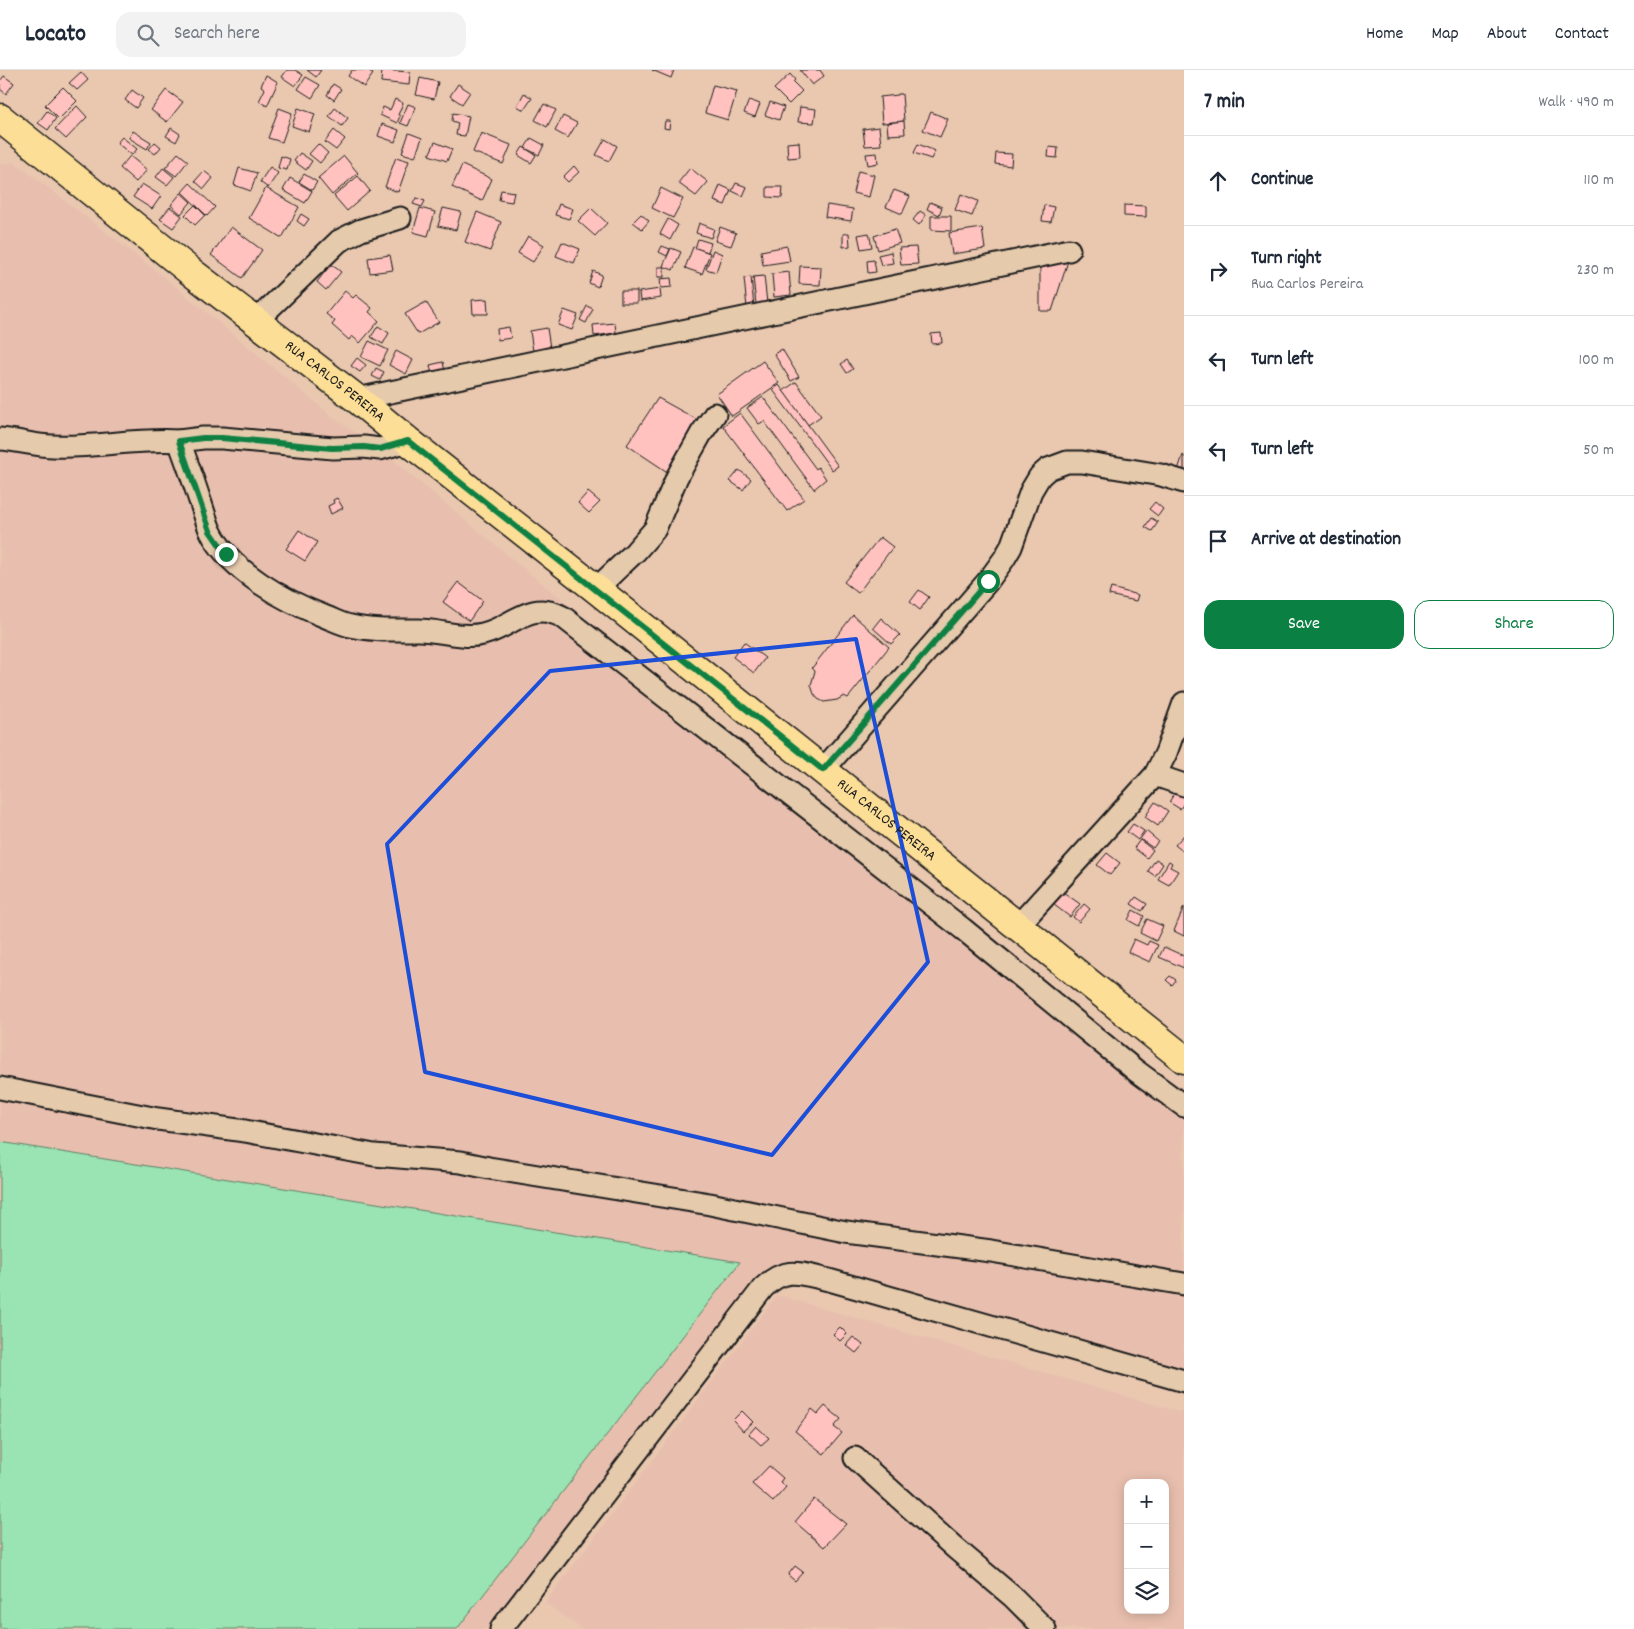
<!DOCTYPE html>
<html lang="en">
<head>
<meta charset="utf-8">
<style>
  body { margin:0; font-family:Dekko,sans-serif; background:#f2f2f3; color:#1f2937 }
  .controls { position:absolute; right:15px; bottom:15px; display:grid; overflow:hidden; border-radius:10px; box-shadow:0 2px 12px #0003 }
  .controls button { width:45px; height:45px; display:grid; place-items:center; padding:0; border:0; border-bottom:1px solid #e0e1e3; background:#fff; color:#1f2937; font:25px sans-serif }
  .stop { position:absolute; width:15px; height:15px; margin:-11px; border:4px solid #0b8043; border-radius:50%; background:#fff }
  .stop.end { background:#0b8043; border-color:#fff; box-shadow:0 1px 5px #0008 }
  .list { margin:0; padding:0; list-style:none }
  h2 { display:flex; justify-content:space-between; align-items:center; height:65px; margin:0; padding:0 20px; font-size:21px }
  h2 small { font-size:16px; font-weight:400; color:#747a83 }
  .list li { display:grid; grid-template-columns:32px 1fr auto; gap:15px; align-items:center; box-sizing:border-box; height:90px; padding:0 20px; border-top:1px solid #e0e1e3 }
  .list b { display:block; font-size:19px; white-space:nowrap }
  .list p { margin:0; font-size:16px; white-space:nowrap; color:#747a83 }
  .list em { font-size:16px; font-style:normal; color:#747a83 }
  .actions { display:flex; gap:10px; padding:15px 20px }
  .actions a { flex:1; padding:11px 0; border:1px solid #0b8043; border-radius:15px; text-align:center; font-size:18px; color:#0b8043 }
  .actions .main { background:#0b8043; color:#fff }
  .icon { flex:none; width:28px; height:28px; fill:none; stroke:currentColor; stroke-width:2; stroke-linecap:round; stroke-linejoin:round }
  .map { position:relative; flex:none; width:1184px; height:1559px; overflow:hidden }
  header { display:flex; align-items:center; gap:30px; box-sizing:border-box; height:70px; padding:0 25px; background:#fff; border-bottom:1px solid #e0e1e3 }
  header strong { font-size:24px }
  nav { display:flex; gap:28px; margin-inline-start:auto; font-size:18px }
  .search { width:350px; height:45px; background:#f2f2f3; display:flex; align-items:center; gap:12px; box-sizing:border-box; padding:0 18px; border-radius:15px; color:#747a83; font-size:19px }
  main { display:flex }
  aside { flex:1; background:#fff }
  .map>svg:first-child { display:block }
  .built { fill:#e8bfae; fill-rule:evenodd }
  .green { fill:#9ae3b2; stroke:#5b8067 }
  .building { fill:#ffc2bf; stroke:#1c1c1c }
  .lines { fill:none; stroke-linecap:round; stroke-linejoin:round }
  .minor-casing { stroke:#1c1c1c; stroke-width:25 }
  .major-casing { stroke:#1c1c1c; stroke-width:31 }
  .minor { stroke:#e5caac; stroke-width:21 }
  .major { stroke:#fcde96; stroke-width:28 }
  .route { stroke:#0b8043; stroke-width:6 }
  .marked { fill:none; stroke:#1d4ed8; stroke-width:4; stroke-linejoin:round }
  .labels { text-anchor:middle; dominant-baseline:central; stroke-width:4.5; stroke-linejoin:round; paint-order:stroke }
  .street-label { font-size:15px; fill:#1c1c1c; stroke:#e5caac }
</style>
</head>
<body>
<header>
<strong>Locato</strong>
<div class="search"><svg class="icon" aria-label="search" viewBox="0 0 24 24"><circle cx="10" cy="10" r="6"/><path d="M15 15l6 6"/></svg>Search here</div>
<nav><a>Home</a><a>Map</a><a>About</a><a>Contact</a></nav>
</header>
<main>
<div class="map">
<svg width="1184" height="1559" viewBox="0 0 1184 1559">
  <rect width="100%" height="100%" fill="#eac8b0"/>
  <filter id="ink" filterUnits="userSpaceOnUse"><feTurbulence type="fractalNoise" baseFrequency=".02" numOctaves="2"/><feDisplacementMap in="SourceGraphic" scale="10" xChannelSelector="R" yChannelSelector="G"/><feConvolveMatrix kernelMatrix="1 2 1 2 8 2 1 2 1" color-interpolation-filters="sRGB"/></filter>
  <g filter="url(#ink)">
    <g class="built">
      <path d="M15,92l148,114 174,144 43,29 152,126 167,134 405,319 80,66v298l-301,-86 -91,-23 -15,2 -273,344h-504v-1465z"/>
      <path d="M777,1225l407,118v216h-603l-36,-26zM1128,1413h37v127h-37z"/>
    </g>
    <path class="green" d="M0,1072l740,120 -283,367h-457z"/>
    <g class="building">
      <path d="M287,0h8l8,5 -8,11 -13,-9z"/>
      <path d="M307,0h14l-5,7z"/>
      <path d="M352,0h16l5,4 -9,13 -16,-11z"/>
      <path d="M382,0l28,2 -1,13 -28,-3z"/>
      <path d="M652,0h22l-3,8z"/>
      <path d="M800,0h20l4,6 -12,9z"/>
      <path d="M81,2l7,8 -11,10 -8,-7z"/>
      <path d="M790,4l5,6 -2,2 9,9 -13,13 -15,-15z"/>
      <path d="M266,5l12,7 -11,24 -8,-5 6,-12 -4,-3z"/>
      <path d="M4,6l10,7 -8,11 -6,-5v-8z"/>
      <path d="M306,7l14,8 -8,13 -14,-9z"/>
      <path d="M420,8l18,4 -4,17 -18,-4z"/>
      <path d="M333,14l8,5 -7,11 -7,-5z"/>
      <path d="M458,14l12,8 -8,12 -12,-8z"/>
      <path d="M713,15l24,6 -9,29 -23,-7z"/>
      <path d="M63,17l14,14 -18,18 -14,-14z"/>
      <path d="M132,20l11,8 -7,10 -11,-8z"/>
      <path d="M166,20l17,12 -16,20 -16,-12z"/>
      <path d="M524,23l8,5 -8,12 -7,-4z"/>
      <path d="M898,24h4l2,27 -22,2 -2,-26 18,-2z"/>
      <path d="M395,29l8,4 -5,12 2,1 -3,7 -17,-8 3,-8 7,3z"/>
      <path d="M749,30l11,4 -5,13 -11,-4z"/>
      <path d="M770,32l14,5 -5,13 -14,-5z"/>
      <path d="M408,34l8,3 -8,19 -8,-3z"/>
      <path d="M544,34l12,6 -9,17 -12,-7z"/>
      <path d="M77,36l10,11 -21,22 -11,-10z"/>
      <path d="M800,37l16,2 -2,14 -16,-1z"/>
      <path d="M279,38l13,5 -10,29 -14,-4z"/>
      <path d="M298,38l17,6 -6,18 -17,-6z"/>
      <path d="M335,38l13,10 -6,8 -13,-10z"/>
      <path d="M47,41l9,7 -8,12 -10,-7z"/>
      <path d="M931,42l17,7 -8,18 -17,-7z"/>
      <path d="M453,43l16,3 -4,20 -9,-1 2,-12 -6,-2z"/>
      <path d="M563,46l14,7 -9,15 -13,-7z"/>
      <path d="M665,51h5l-1,8 -5,-1z"/>
      <path d="M904,51l1,13 -17,1 -1,-12z"/>
      <path d="M382,54l17,6 -4,12 -17,-6z"/>
      <path d="M879,57l2,18 -16,1 -2,-17z"/>
      <path d="M171,58l9,6 -4,8 -10,-6z"/>
      <path d="M334,60l11,9 -9,11 -11,-8z"/>
      <path d="M133,61l18,11 -4,7 -18,-11z"/>
      <path d="M409,63l13,5 -7,19 -13,-4z"/>
      <path d="M481,63l30,12 -8,19 -30,-12z"/>
      <path d="M122,67l15,12 -5,6 -15,-12z"/>
      <path d="M531,68l13,7 -5,10 -14,-7z"/>
      <path d="M605,69l12,7 -8,15 -13,-6z"/>
      <path d="M155,72l6,5 -6,7 -6,-5z"/>
      <path d="M435,72l17,7 -5,12 -18,-6z"/>
      <path d="M799,72l1,15 -12,1 -1,-15z"/>
      <path d="M318,74l10,9 -8,10 -11,-9z"/>
      <path d="M918,74l17,7 -4,8 -17,-6z"/>
      <path d="M523,77l13,8 -5,8 -13,-8z"/>
      <path d="M1049,77l9,1 -1,10 -9,-1z"/>
      <path d="M178,83l10,8 -12,15 -11,-8z"/>
      <path d="M300,83l12,8 -6,9 -12,-9z"/>
      <path d="M877,83l1,10 -10,2 -2,-11z"/>
      <path d="M996,83l16,1 -1,12 -16,-2z"/>
      <path d="M130,86l17,14 -11,12 -16,-14z"/>
      <path d="M281,86l9,3 -3,11 -9,-2z"/>
      <path d="M344,86l14,17 -26,22 -14,-17z"/>
      <path d="M396,87l13,4 -11,31 -13,-5z"/>
      <path d="M462,95l30,14 -10,22 -30,-14z"/>
      <path d="M574,96l5,6 -11,10 -5,-5z"/>
      <path d="M270,97l8,6 -10,15 -8,-6z"/>
      <path d="M163,98l11,9 -7,8 -11,-8z"/>
      <path d="M239,98l18,5 -6,18 -17,-6z"/>
      <path d="M690,98l18,14 -12,14 -18,-13z"/>
      <path d="M204,101l9,7 -9,11 -9,-8z"/>
      <path d="M858,101l16,4 -5,22 -16,-4z"/>
      <path d="M304,104l13,8 -5,8 -13,-8z"/>
      <path d="M358,106l12,15 -23,20 -13,-15z"/>
      <path d="M290,108l22,13 -7,12 -22,-13z"/>
      <path d="M190,113l25,24 -8,9 -25,-24z"/>
      <path d="M736,113l11,4 -4,9 -11,-5z"/>
      <path d="M142,114l19,12 -9,13 -19,-12z"/>
      <path d="M720,115l11,5 -6,15 -11,-4z"/>
      <path d="M767,117h16l-1,11 -15,-1z"/>
      <path d="M266,118l33,19 -17,31 -33,-20z"/>
      <path d="M661,118l22,11 -10,19 -21,-10z"/>
      <path d="M501,120l13,2 -2,10 -13,-2z"/>
      <path d="M894,120l16,6 -8,18 -16,-7z"/>
      <path d="M181,123l10,9 -10,12 -10,-9z"/>
      <path d="M961,124l17,7 -6,15 -17,-6z"/>
      <path d="M416,128l9,3 -3,6 -9,-3z"/>
      <path d="M930,132l12,5 -3,8 -12,-6z"/>
      <path d="M559,134l14,5 -4,10 -14,-4z"/>
      <path d="M195,135l10,10 -10,10 -10,-10z"/>
      <path d="M827,135l26,4 -2,12 -26,-4z"/>
      <path d="M1044,135l10,2 -3,15 -9,-1z"/>
      <path d="M1124,135l22,1v11l-22,-1z"/>
      <path d="M170,137l12,9 -9,12 -13,-9z"/>
      <path d="M420,138l15,4 -7,24 -15,-4z"/>
      <path d="M443,138l18,4 -5,18 -18,-4z"/>
      <path d="M591,138l16,15 -12,13 -17,-15z"/>
      <path d="M920,141l6,4 -7,10 -6,-5z"/>
      <path d="M477,142l24,10 -11,29 -25,-9z"/>
      <path d="M301,144l8,5 -5,7 -7,-5z"/>
      <path d="M641,144l8,7 -7,8 -9,-7z"/>
      <path d="M931,146h20v15l-20,-1z"/>
      <path d="M668,149l10,6 -8,15 -10,-6z"/>
      <path d="M699,153l15,6 -3,9 -15,-5z"/>
      <path d="M231,157l31,23 -20,28 -31,-23z"/>
      <path d="M720,157l16,6 -5,13 -16,-5z"/>
      <path d="M982,158l3,21 -33,5 -3,-21z"/>
      <path d="M895,159l5,14 -22,7 -4,-14z"/>
      <path d="M849,163l1,13 -7,1v-13z"/>
      <path d="M869,163l3,14 -11,2 -3,-14z"/>
      <path d="M528,166l16,9 -11,17 -15,-9z"/>
      <path d="M698,169l13,4 -3,9 -13,-4z"/>
      <path d="M562,172l18,7 -6,14 -18,-7z"/>
      <path d="M662,176l8,3 -3,7 -8,-4z"/>
      <path d="M787,176l3,15 -27,4 -2,-14z"/>
      <path d="M693,177l17,6 -8,21 -17,-6z"/>
      <path d="M916,177l2,17 -17,1 -2,-17z"/>
      <path d="M671,178l10,4 -8,18 -10,-4z"/>
      <path d="M713,180l9,4 -6,18 -10,-3z"/>
      <path d="M891,182l2,11 -12,2 -3,-10z"/>
      <path d="M390,185l3,15 -23,3 -2,-15z"/>
      <path d="M874,190l2,12 -8,1 -1,-12z"/>
      <path d="M1068,191l-16,50h-12v-46z"/>
      <path d="M331,194l10,8 -15,18 -9,-8z"/>
      <path d="M800,196l21,1 -1,18 -21,-1z"/>
      <rect x="658" y="197" width="6" height="10"/>
      <path d="M593,201l9,4 -4,12 -9,-4z"/>
      <path d="M789,202l2,23 -17,2 -2,-23z"/>
      <path d="M764,206l3,27 -11,1 -3,-27z"/>
      <path d="M751,207l3,30 -7,1 -3,-30z"/>
      <path d="M671,208l1,9 -11,1 -1,-9z"/>
      <path d="M660,219l1,9 -21,3 -1,-9z"/>
      <path d="M345,221l8,7 3,-3 16,13 -3,4 10,9 -19,22 -8,-7 -3,4 -17,-15 3,-4 -9,-7z"/>
      <rect x="621" y="221" width="16" height="12"/>
      <path d="M487,229l1,15h-15l-1,-14z"/>
      <path d="M426,232l13,20 -21,12 -13,-20z"/>
      <path d="M587,236l6,3 -7,14 -6,-3z"/>
      <path d="M564,240l14,5 -6,15 -14,-5z"/>
      <path d="M615,253l1,10 -22,3 -1,-11z"/>
      <path d="M378,256l11,7 -6,11 -12,-7z"/>
      <path d="M509,257l2,11 -13,2 -1,-11z"/>
      <path d="M547,258l3,20 -17,3 -3,-20z"/>
      <path d="M941,263l1,10 -10,1 -1,-10z"/>
      <path d="M369,271l19,9 -8,16 -19,-9z"/>
      <path d="M782,279l17,28 -8,4 -17,-27z"/>
      <path d="M396,281l17,9 -7,14 -17,-9z"/>
      <path d="M357,288l9,7 -6,7 -9,-6z"/>
      <path d="M847,290l6,9 -6,4 -6,-9z"/>
      <path d="M763,291l16,22 -47,33 -15,-22z"/>
      <path d="M443,292l2,10 -13,2 -2,-9z"/>
      <path d="M376,298l8,4 -4,8 -8,-4z"/>
      <path d="M796,312l25,34 -13,9 -25,-34z"/>
      <path d="M779,315l59,81 -6,4 -59,-80z"/>
      <path d="M763,327l53,72 2,-2 8,12 -12,10 -50,-68 -5,3 -12,-16z"/>
      <path d="M658,328l45,25 -34,50 -42,-28z"/>
      <path d="M740,343l64,86 -17,12 -64,-85z"/>
      <path d="M1183,385l1,1v19l-7,-2z"/>
      <path d="M739,400l12,9 -8,11 -13,-9z"/>
      <path d="M588,422l12,10 -11,11 -11,-10z"/>
      <path d="M337,428l6,10 -12,6 -3,-8 6,-3 -1,-3z"/>
      <path d="M1155,432l8,7 -5,7 -9,-7z"/>
      <path d="M1151,448l7,4 -6,9 -7,-4z"/>
      <path d="M299,460l18,12 -12,19 -19,-12z"/>
      <path d="M880,467l13,10 -35,46 -14,-11z"/>
      <path d="M458,512l25,19 -14,20 -26,-19z"/>
      <path d="M1111,518l27,7 -2,6 -27,-6z"/>
      <path d="M919,520l10,7 -9,13 -10,-8z"/>
      <path d="M853,545l36,32 -41,51 -4,-2 -7,4 -13,2 -6,-3 -4,-5 -3,-9 4,-14 -3,-3z"/>
      <path d="M881,548l19,17 -9,9 -18,-16z"/>
      <path d="M744,572l21,16 -11,15 -21,-16z"/>
      <path d="M1178,718l6,4v11l-4,6 -11,-7z"/>
      <path d="M1155,732l13,9 -10,15 -13,-9z"/>
      <path d="M1133,754l11,7 -6,9 -11,-8z"/>
      <path d="M1146,761l12,10 -5,7 -13,-9z"/>
      <path d="M1184,765v17l-9,-7z"/>
      <path d="M1140,770l13,10 -6,8 -13,-10z"/>
      <path d="M1107,783l13,10 -10,12 -13,-10z"/>
      <path d="M1156,789l7,5 -8,12 -7,-5z"/>
      <path d="M1169,791l3,2 -2,4 8,4 -9,14 -11,-6z"/>
      <path d="M1063,822l17,12 -10,13 -17,-13z"/>
      <path d="M1136,827l11,7 -5,7 -11,-7z"/>
      <path d="M1084,834l6,5 -11,13 -6,-5z"/>
      <path d="M1184,837v29l-10,-5z"/>
      <path d="M1133,840l11,6 -5,10 -11,-6z"/>
      <path d="M1147,849l16,7 -7,15 -16,-8z"/>
      <path d="M1134,869l13,6 2,-4 9,4 -8,17 -22,-10z"/>
      <path d="M1164,877l20,9v12l-25,-11z"/>
      <path d="M1170,906l6,4 -4,5 -6,-5z"/>
      <path d="M840,1257l7,7 -7,7 -7,-7z"/>
      <path d="M853,1267l10,8 -7,8 -10,-8z"/>
      <path d="M825,1336l16,13 -7,8 8,6 -18,21 -29,-23 17,-22 6,5z"/>
      <path d="M742,1341l11,11 -10,9 -10,-11z"/>
      <path d="M756,1356l13,12 -8,7 -12,-11z"/>
      <path d="M769,1396l14,12 -3,4 6,5 -13,15 -21,-18z"/>
      <path d="M814,1429l32,25 -22,23 -29,-25z"/>
      <path d="M795,1496l8,6 -8,9 -7,-6z"/>
    </g>
    <g class="lines">
      <defs>
        <g id="minor">
          <path d="M256,251l83,-80 22,-11 39,-12"/>
          <path d="M357,329l712,-149"/>
          <path d="M0,369c18,1 36,7 53,7 42,2 84,-8 126,-5"/>
          <path d="M408,371l-28,8 -16,-2 -31,1 -111,-10h-19l-24,3c7,19 14,38 20,57 4,11 7,22 11,32 20,42 75,71 116,87 8,3 17,8 25,9 22,5 45,4 68,4 21,0 43,9 64,4 31,-7 45,-35 80,-17l400,312 172,141 49,36"/>
          <path d="M596,519l39,-37 20,-23 22,-52 24,-43 14,-20"/>
          <path d="M823,700l165,-189 16,-22 7,-12 20,-56 9,-15 8,-7 19,-7h15l79,13 23,7"/>
          <path d="M1155,705l29,10"/>
          <path d="M1017,857l138,-152 11,-22 18,-50"/>
          <path d="M0,1018l158,31 87,12 129,24 87,7 28,6 221,36 136,28 145,19 193,33"/>
          <path d="M855,1388l100,90 58,49 32,32"/>
          <path d="M501,1559l262,-341c23,-23 38,-14 66,-8l355,101"/>
        </g>
        <g id="major">
          <path id="s1" d="M0,48l190,153 167,128 51,42 188,148 588,470"/>
        </g>
      </defs>
      <use href="#minor" class="minor-casing"/>
      <use href="#major" class="major-casing"/>
      <use href="#minor" class="minor"/>
      <use href="#major" class="major"/>
    </g>
  </g>
  <g class="lines" filter="url(#ink)">
    <path class="route" d="M226,484l-16,-23 -31,-90 24,-3h19l110,10 32,-1 16,2 28,-8 415,329 165,-189"/>
  </g>
  <path class="marked" d="M856,569l72,323 -156,193 -347,-83 -38,-228 163,-173z"/>
  <g class="labels">
    <g class="street-label">
      <text stroke="none"><textPath href="#s1" startOffset="426">RUA CARLOS PEREIRA</textPath></text>
      <text stroke="none"><textPath href="#s1" startOffset="1131">RUA CARLOS PEREIRA</textPath></text>
    </g>
  </g>
</svg>
<div class="controls">
<button>+</button>
<button>−</button>
<button><svg class="icon" aria-label="layers" viewBox="0 0 24 24"><path d="M12 4l9 5-9 5-9-5zM3 14l9 5 9-5"/></svg></button>
</div>
<div class="stop" style="left:988px;top:511px"></div>
<div class="stop end" style="left:226px;top:484px"></div>
</div>
<aside>
<h2>7 min<small>Walk · 490 m</small></h2>
<ul class="list">
<li><svg class="icon" aria-label="ahead" viewBox="0 0 24 24"><path d="M12 20V5M6 11l6-6 6 6"/></svg><div><b>Continue</b></div><em>110 m</em></li>
<li><svg class="icon" aria-label="right" viewBox="0 0 24 24"><path d="M7 20v-9h11M14 6l5 5-5 5"/></svg><div><b>Turn right</b><p>Rua Carlos Pereira</p></div><em>230 m</em></li>
<li><svg class="icon" aria-label="left" viewBox="0 0 24 24"><path d="M17 20v-9H6M10 6l-5 5 5 5"/></svg><div><b>Turn left</b></div><em>100 m</em></li>
<li><svg class="icon" aria-label="left" viewBox="0 0 24 24"><path d="M17 20v-9H6M10 6l-5 5 5 5"/></svg><div><b>Turn left</b></div><em>50 m</em></li>
<li><svg class="icon" aria-label="arrive" viewBox="0 0 24 24"><path d="M6 21V4h12l-3 4 3 4H6"/></svg><div><b>Arrive at destination</b></div></li>
</ul>
<div class="actions"><a class="main">Save</a><a>Share</a></div>
</aside>
</main>
</body>
</html>
